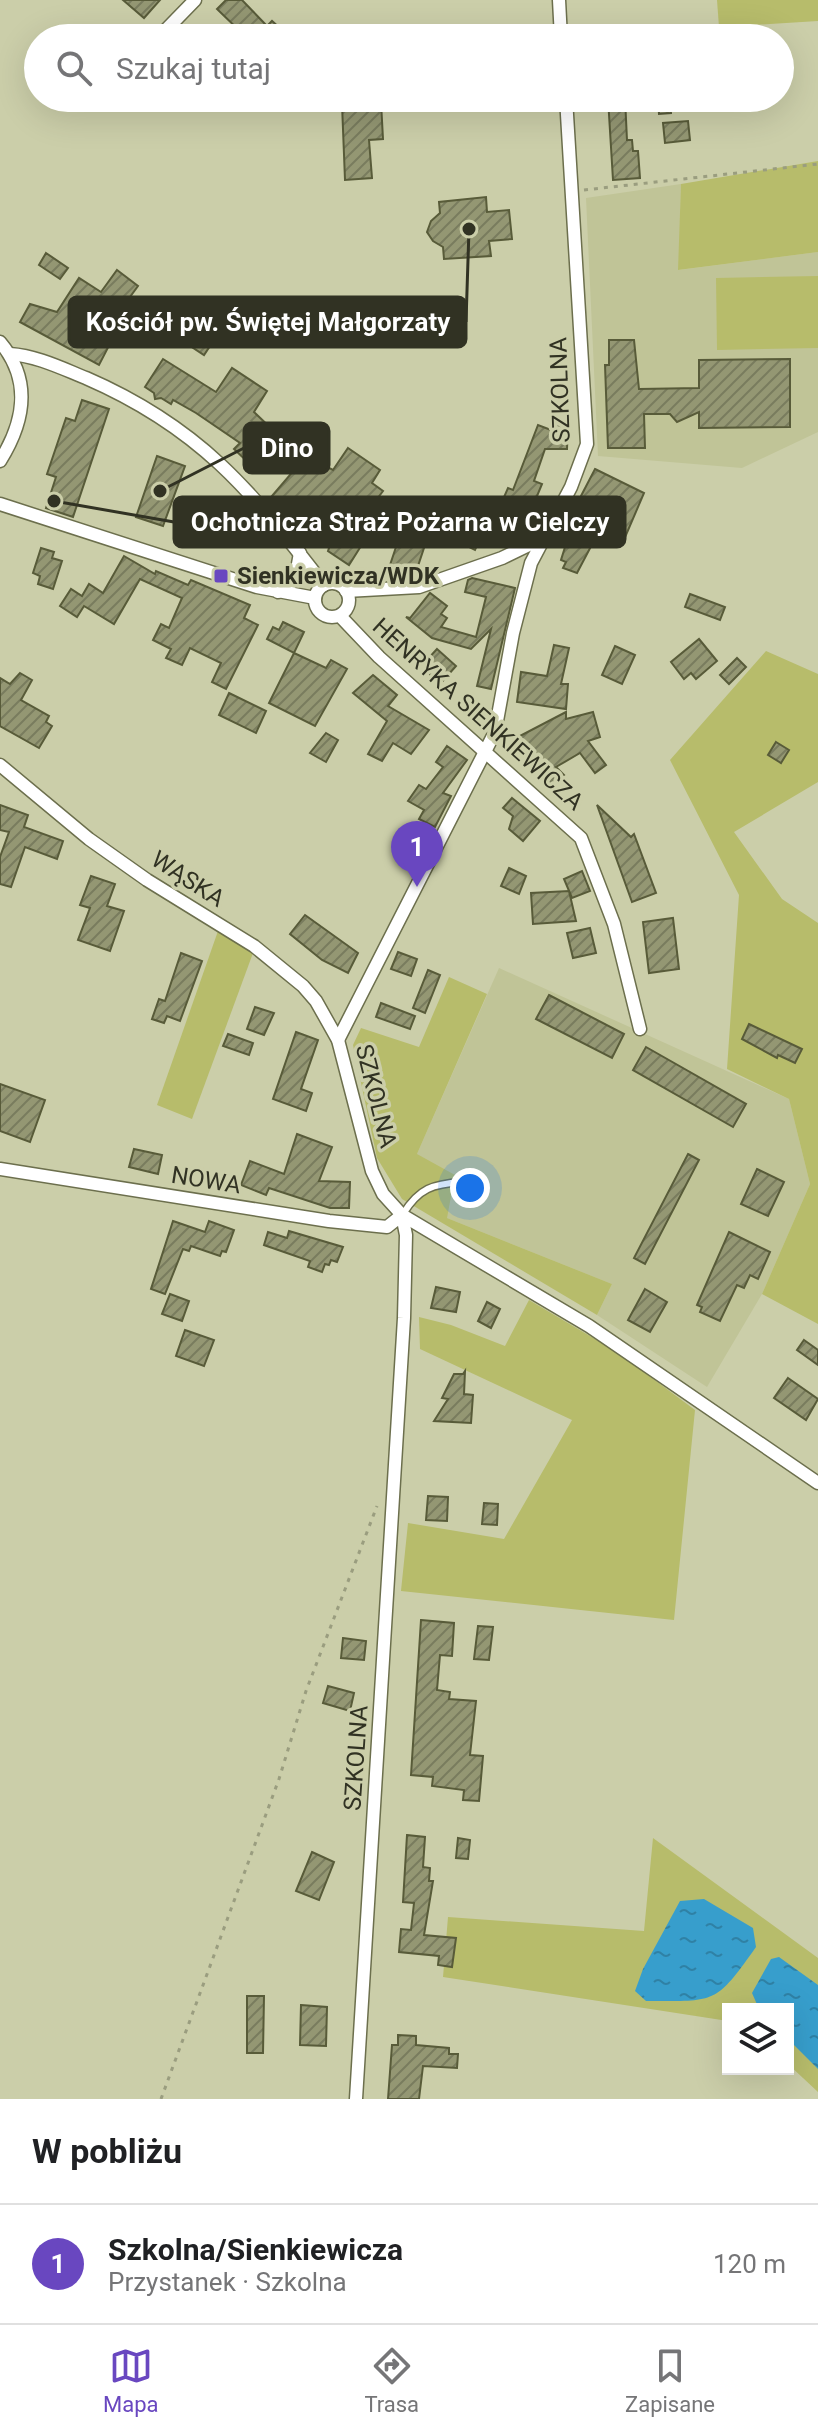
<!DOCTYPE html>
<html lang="pl">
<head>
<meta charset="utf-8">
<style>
  body { margin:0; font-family:Roboto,sans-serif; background:#f6f6f6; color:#202124 }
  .controls { position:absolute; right:24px; bottom:24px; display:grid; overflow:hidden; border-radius:0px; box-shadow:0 8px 32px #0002 }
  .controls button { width:72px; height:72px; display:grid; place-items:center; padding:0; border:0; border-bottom:2px solid #e0e0e0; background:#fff; color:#202124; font:40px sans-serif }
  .you { position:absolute; left:470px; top:1188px; width:28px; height:28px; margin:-20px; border:6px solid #fff; border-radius:50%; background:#1a73e8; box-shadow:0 0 0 12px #1a73e833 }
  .badge { display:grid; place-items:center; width:52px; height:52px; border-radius:50%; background:#6947c0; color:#fff; font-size:26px; font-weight:700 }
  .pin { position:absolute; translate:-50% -66px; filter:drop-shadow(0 2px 4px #0008) }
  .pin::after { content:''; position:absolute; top:42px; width:28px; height:24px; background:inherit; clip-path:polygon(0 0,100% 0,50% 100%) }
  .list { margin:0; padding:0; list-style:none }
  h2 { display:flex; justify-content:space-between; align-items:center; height:104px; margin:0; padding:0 32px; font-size:34px }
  h2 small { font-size:26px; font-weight:400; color:#757577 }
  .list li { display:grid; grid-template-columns:52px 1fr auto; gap:24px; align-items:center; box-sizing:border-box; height:120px; padding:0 32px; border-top:2px solid #e0e0e0 }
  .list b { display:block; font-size:30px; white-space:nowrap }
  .list p { margin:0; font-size:26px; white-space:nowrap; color:#757577 }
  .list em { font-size:26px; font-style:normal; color:#757577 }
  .icon { flex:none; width:44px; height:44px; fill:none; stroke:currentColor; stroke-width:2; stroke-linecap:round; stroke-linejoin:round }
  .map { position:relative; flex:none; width:818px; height:2099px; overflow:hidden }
  .search { position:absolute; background:#fff; box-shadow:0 8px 32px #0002; left:24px; right:24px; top:24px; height:88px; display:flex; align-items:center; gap:20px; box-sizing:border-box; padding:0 28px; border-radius:44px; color:#757577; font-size:30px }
  .sheet { height:224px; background:#fff }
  nav { display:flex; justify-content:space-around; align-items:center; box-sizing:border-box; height:112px; border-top:2px solid #e0e0e0; background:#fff; font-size:22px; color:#757577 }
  nav a { display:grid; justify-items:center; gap:4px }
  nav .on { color:#6947c0 }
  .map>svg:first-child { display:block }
  .built { fill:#c0c497 }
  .green { fill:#b7bc6b }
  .water { fill:url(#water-ripples) }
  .building { fill:url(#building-hatch); stroke:#585b39; stroke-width:2 }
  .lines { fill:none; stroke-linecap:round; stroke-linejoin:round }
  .lane-casing { stroke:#6c6f4d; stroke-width:9 }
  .street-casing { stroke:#6c6f4d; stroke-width:15 }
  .path { stroke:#9a9d7f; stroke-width:3; stroke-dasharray:4 6; stroke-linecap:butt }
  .lane { stroke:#fff; stroke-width:6 }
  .street { stroke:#fff; stroke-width:12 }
  .poi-dot { fill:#6947c0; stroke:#cbcea9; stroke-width:3 }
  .labels { text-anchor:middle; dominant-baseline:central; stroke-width:7; stroke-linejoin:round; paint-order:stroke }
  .street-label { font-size:24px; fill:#313223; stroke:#cbcea9 }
  .poi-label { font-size:24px; font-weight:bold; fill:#313223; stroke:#cbcea9; text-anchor:start }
  .leader { fill:none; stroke:#313223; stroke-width:3 }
  .callout-dot { fill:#313223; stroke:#cbcea9; stroke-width:3 }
  .callout { fill:#313223; stroke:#313223; stroke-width:3 }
  .callout-label { font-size:26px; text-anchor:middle; font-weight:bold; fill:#fff }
</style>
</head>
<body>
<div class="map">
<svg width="818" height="2099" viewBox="0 0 818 2099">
  <defs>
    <pattern id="water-ripples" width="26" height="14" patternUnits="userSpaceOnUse" patternTransform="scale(2)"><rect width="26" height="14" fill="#379ecc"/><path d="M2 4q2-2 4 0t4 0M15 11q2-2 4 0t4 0" fill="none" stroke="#2f81a5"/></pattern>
    <pattern id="building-hatch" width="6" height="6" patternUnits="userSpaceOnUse" patternTransform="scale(2)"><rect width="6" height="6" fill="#949773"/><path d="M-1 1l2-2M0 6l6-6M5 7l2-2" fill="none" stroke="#797c5e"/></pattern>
  </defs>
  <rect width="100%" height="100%" fill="#cbcea9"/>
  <g class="built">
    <path d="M681,184l-2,86 139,-18v180l-76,36 -144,-12 -12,-258z"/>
    <path d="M499,968l290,131 21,85 -48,110 -55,93 -110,-72 15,-31 -165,-66 -30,-64z"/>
  </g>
  <g class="green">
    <path d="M717,0h101v21l-99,6z"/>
    <path d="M818,161v91l-140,18 3,-86z"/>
    <path d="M818,276v72l-101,2 -1,-72z"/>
    <path d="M766,651l52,23v108l-84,50 48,67 36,24v401l-56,-30 48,-110 -21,-85 -62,-30 12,-174 -69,-135z"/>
    <path d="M218,931l35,22 -61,166 -35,-14z"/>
    <path d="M449,977l38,17 -70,160 38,21 -8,43 165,66 -15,31 -195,-116 -25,-41 -24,-113 8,-17 58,19z"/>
    <path d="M529,1300l88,52 78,58 -21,210 -273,-29 7,-68 96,16 68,-119 -152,-71 -1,-32 32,8 54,21z"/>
    <path d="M653,1838l165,120v134l-30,-28v-55h-60v12l-285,-44 5,-60 196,14z"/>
  </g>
  <g class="water">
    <path d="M704,1899l49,29 3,19c-41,58 -40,54 -110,54l-11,-10 8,-22 37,-68z"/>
    <path d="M779,1957l39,28v84l-30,-30v-30h-29l-7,-16 19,-34z"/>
  </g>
  <g class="building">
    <path d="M123,0h37l-16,18z"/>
    <path d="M226,0h16l25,26 5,-5 10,9 -5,5 3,3h-33l-30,-29z"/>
    <path d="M608,98h17l2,42h5l1,11h5l2,27 -27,2z"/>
    <path d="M658,98h12l1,15 -12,1z"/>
    <path d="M381,102l2,37 -14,1 3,38 -27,2 -3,-76z"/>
    <path d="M688,121l2,19 -25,3 -2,-20z"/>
    <path d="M486,197l1,15 22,-2 3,29 -23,2 2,15 -47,3 -1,-12 -10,-6 -6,-9 4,-11 9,-8 -1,-11z"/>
    <path d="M46,253l22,15 -8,11 -21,-14z"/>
    <path d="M117,270l21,16 -8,11 15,8 -18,33 -11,-6 -17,33 -79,-43 10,-18 27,8 22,-34 22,14z"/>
    <path d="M176,315l38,25 -10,15 -38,-25z"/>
    <path d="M609,340h25l5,49 60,-1v-28l91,-1v68l-91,1v-16l-22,10 -7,-8h-26l1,34h-37l-3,-83h4z"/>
    <path d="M163,359l53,33 16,-24 35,23 -13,21 20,19 -12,13 6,4 -16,18 -18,-17 6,-6 -44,-30 -23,-13 -2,4 -10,-6 -6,1 -1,-6 -9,-6z"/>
    <path d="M82,400l27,9 -36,108 -27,-9 10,-31 -9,-3 19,-56 9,3z"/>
    <path d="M551,422l17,1 -1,26h-22l-11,32 8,3 -7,17 -5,-2 -24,39 -16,-9 18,-41 5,2 25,-65 13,5z"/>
    <path d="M348,448l32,22 -8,13 11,8 -31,41 7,4 -4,6 6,4 -12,19 -21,-14 1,-3 -57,-52 24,-28 -4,-3 8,-12 33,17z"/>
    <path d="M157,456l28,10 -22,60 -27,-9z"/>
    <path d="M595,469l49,24 -21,49 -25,-9 -21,40 -14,-5 3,-6 -5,-2 20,-64z"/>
    <path d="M458,501l32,17 -15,32 -16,-8 10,-21 -17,-9z"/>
    <path d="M405,502l21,12 4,-7 12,6 -17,32 -11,33 -26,-7 11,-33 -11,-7z"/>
    <path d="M41,548l13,4 -2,6 10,3 -9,28 -15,-5 2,-8 -7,-3z"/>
    <path d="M124,556l31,18 1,-3 32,14 3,-5 59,25 -6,13 14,7 -32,64 -14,-7 9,-19 -31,-15 -8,17 -16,-7 5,-9 -18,-9 8,-16 8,4 13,-30 -42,-19 -26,45 -30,-18 -7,11 -17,-11 11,-17 11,7 7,-12 14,9z"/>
    <path d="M472,578l43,10 -24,101 -14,-3 14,-57 -20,20 -39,-11 -26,-21 4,1 20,-25 17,13 -6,8 6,4 -6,9 35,10 10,-40 -21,-5 3,-12z"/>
    <path d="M690,594l35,13 -5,13 -35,-13z"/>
    <path d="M283,622l21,10 -10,21 -27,-14 6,-12 6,3z"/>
    <path d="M699,639l18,22 -21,18 -5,-6 -7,6 -13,-17z"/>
    <path d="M554,645l15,3 -8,36h7l-2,25 -49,-7 4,-30 26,4z"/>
    <path d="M615,646l20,9 -13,29 -20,-9z"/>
    <path d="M437,649l19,17 -16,18 -15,-14 4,-5 -4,-3z"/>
    <path d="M294,653l32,15 5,-8 16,9 -32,57 -46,-23z"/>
    <path d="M737,658l9,9 -17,17 -9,-9z"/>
    <path d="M20,673l12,7 -11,20 28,16 -3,6 6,4 -13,22 -39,-22v-48l10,6z"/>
    <path d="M373,675l24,20 -9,11 41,24 -18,24 -18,-11 -11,18 -14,-7 19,-33 -34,-28z"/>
    <path d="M229,693l37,18 -10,22 -37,-18z"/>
    <path d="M566,712v7l27,-7 7,25 -12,4 18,24 -11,8 -15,-20 -24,14 8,8 -13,13 -25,-24 -10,-26z"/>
    <path d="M326,733l12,7 -12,22 -16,-9z"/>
    <path d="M776,742l13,8 -8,13 -13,-8z"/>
    <path d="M447,746l20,14 -24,33 8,3 -16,31 -16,-8 5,-9 -16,-9 11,-16 7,4 17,-22 -7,-5z"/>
    <path d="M512,798l28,23 -17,20 -14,-12 4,-13 -10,-8z"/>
    <path d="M0,805l28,10 -4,12 39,14 -6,18 -32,-12 -14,40 -11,-3v-27l9,-25 -9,-2z"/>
    <path d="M597,805l34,32 3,-3 22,59 -24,9z"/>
    <path d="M509,868l17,8 -7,18 -18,-8z"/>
    <path d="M582,871l8,20 -18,7 -8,-19z"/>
    <path d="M91,876l24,8 -8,22 17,5 -14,40 -32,-11 12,-32 -10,-3z"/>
    <path d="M569,891l7,30 -43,3 -2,-31z"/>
    <path d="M305,915l53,38 -10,20 -26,-13 -32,-26z"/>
    <path d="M673,918l6,51 -30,4 -6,-51z"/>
    <path d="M590,928l6,25 -23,5 -6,-25z"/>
    <path d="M398,952l19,7 -6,17 -20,-7z"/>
    <path d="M181,953l21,8 -22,60 -13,-5 -3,7 -12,-4 7,-20 6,2z"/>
    <path d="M428,970l12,5 -15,38 -12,-5z"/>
    <path d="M549,995l75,39 -12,24 -76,-39z"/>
    <path d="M381,1003l34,13 -5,13 -34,-12z"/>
    <path d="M255,1007l19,6 -10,22 -17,-6z"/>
    <path d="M749,1024l53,25 -7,14 -17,-8 -1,3 -35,-19z"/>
    <path d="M296,1032l22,8 -17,49 11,4 -6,18 -33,-12z"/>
    <path d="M228,1034l25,9 -4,12 -26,-9z"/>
    <path d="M646,1047l100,57 -13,23 -100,-57z"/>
    <path d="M0,1084l45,16 -15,42 -30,-11z"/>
    <path d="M297,1134l35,13 -13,34 31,1 -1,26h-19l-61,-20 -3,7 -25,-10 9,-24 34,13z"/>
    <path d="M134,1149l28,6 -4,19 -29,-7z"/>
    <path d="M688,1154l11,6 -54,104 -11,-6z"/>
    <path d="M757,1169l27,13 -16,34 -27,-12z"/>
    <path d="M173,1221l32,11 4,-11 25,9 -8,22 -4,-1 -2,5 -29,-10 -2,5 -6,-2 -18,45 -14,-5z"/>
    <path d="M289,1231l54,16 -6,15 -6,-2 -2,5 -4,-1 -3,8 -14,-5 2,-6 -46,-16 4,-13 19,6z"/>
    <path d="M729,1232l41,20 -12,27 -8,-4 -6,13 -7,-3 -17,36 -20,-9 2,-5 -5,-2z"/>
    <path d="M436,1287l24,5 -4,20 -25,-4z"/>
    <path d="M645,1289l22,13 -17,30 -22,-12z"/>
    <path d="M170,1294l19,7 -7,20 -20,-7z"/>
    <path d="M487,1302l13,7 -9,19 -13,-7z"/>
    <path d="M185,1330l29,10 -10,26 -28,-10z"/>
    <path d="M804,1340l14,10v15l-21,-15z"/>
    <path d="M465,1371l-1,23 9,1 -2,28 -37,-2 14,-22 -6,-1 12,-24h9z"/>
    <path d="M788,1378l30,21 -12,21 -32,-22z"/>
    <path d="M428,1496l20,1 -1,24 -21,-1z"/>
    <path d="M484,1503l14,1 -1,21 -15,-1z"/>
    <path d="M421,1620l33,3 -2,33 -12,-1 -3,35 13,2 -1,7 27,2 -6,54 13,1 -4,45 -16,-1 1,-10 -32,-4 1,-9 -22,-2z"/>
    <path d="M478,1626l15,1 -4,33 -15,-1z"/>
    <path d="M343,1638l23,3 -2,19 -23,-2z"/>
    <path d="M328,1686l26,7 -4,18 -27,-8z"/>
    <path d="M407,1835l18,2 -2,30 7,1 -1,13h4l-9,54 32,3 -4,29 -14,-2 1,-9 -40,-4 2,-23 10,1 3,-27 -11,-1z"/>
    <path d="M458,1838l12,2 -2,19 -12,-1z"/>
    <path d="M312,1852l22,10 -15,38 -23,-9z"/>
    <path d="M247,1996h17l-1,57h-16z"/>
    <path d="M301,2005l26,2 -1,39 -26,-1z"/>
    <path d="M398,2035l18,1v9l33,3v6h9l-1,14 -34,-2 -4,33h-31l4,-54h6z"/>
  </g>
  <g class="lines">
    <defs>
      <path id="lane" d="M403,1214c16,-26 30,-30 59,-32"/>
      <g id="street">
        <path d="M559,0l2,38"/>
        <path d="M158,38l37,-38"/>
        <path d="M0,342c32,38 25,79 0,119"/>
        <path d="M10,354c27,2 51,14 76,24 113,49 164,111 238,207"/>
        <path d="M0,504l257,83 58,11"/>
        <circle cx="332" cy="600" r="17"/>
        <path d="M346,591l73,-4 83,-29 39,-19"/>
        <path d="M278,592l17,-12 5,-27"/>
        <path d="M340,616l39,41 202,181 33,86 26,105"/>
        <path d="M0,765l89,74 58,41 107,66 49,40 13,15 22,39 34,131 11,23 19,21 4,20 -2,83 -48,781"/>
        <path d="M338,1040l157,-308 18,-99 18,-70 40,-76 16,-43 -21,-346"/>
        <path d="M0,1169l329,52 58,6 15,-12"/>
        <path d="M402,1215l187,111 229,157"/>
      </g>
    </defs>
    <use href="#lane" class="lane-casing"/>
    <use href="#street" class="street-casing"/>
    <g class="path">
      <path d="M584,190l234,-26"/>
      <path d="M161,2099l118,-320 27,-88 71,-185"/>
    </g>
    <use href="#lane" class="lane"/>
    <use href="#street" class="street"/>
  </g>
  <rect class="poi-dot" x="213" y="568" width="16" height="16" rx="4"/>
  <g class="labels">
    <g class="street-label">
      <text transform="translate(560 390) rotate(-92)">SZKOLNA</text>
      <text transform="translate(478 714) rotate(42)">HENRYKA SIENKIEWICZA</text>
      <text transform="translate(188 879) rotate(33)">WĄSKA</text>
      <text transform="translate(376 1096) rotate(76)">SZKOLNA</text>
      <text transform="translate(206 1180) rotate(9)">NOWA</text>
      <text transform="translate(356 1758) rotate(-86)">SZKOLNA</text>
    </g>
    <g class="poi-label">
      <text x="237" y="576">Sienkiewicza/WDK</text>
    </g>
  </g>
  <path class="leader" d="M469 229L466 322M160 491L244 448M54 501L174 522"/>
  <g class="callout-dot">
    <circle cx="469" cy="229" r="8"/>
    <circle cx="160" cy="491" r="8"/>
    <circle cx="54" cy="501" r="8"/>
  </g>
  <g class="callout">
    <rect x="69" y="297" width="397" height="50" rx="8"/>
    <rect x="244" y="423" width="85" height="50" rx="8"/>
    <rect x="174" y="497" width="451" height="50" rx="8"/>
  </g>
  <g class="callout-label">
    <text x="268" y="331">Kościół pw. Świętej Małgorzaty</text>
    <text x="287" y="457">Dino</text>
    <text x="400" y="531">Ochotnicza Straż Pożarna w Cielczy</text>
  </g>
</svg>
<div class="controls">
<button><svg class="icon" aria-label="layers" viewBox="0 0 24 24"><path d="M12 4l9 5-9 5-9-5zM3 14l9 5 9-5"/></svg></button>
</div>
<div class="you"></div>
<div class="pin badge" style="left:417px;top:887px">1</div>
<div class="search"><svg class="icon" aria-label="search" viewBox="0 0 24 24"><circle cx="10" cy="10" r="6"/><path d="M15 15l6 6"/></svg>Szukaj tutaj</div>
</div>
<section class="sheet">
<h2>W pobliżu<small></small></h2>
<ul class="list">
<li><span class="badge">1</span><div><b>Szkolna/Sienkiewicza</b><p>Przystanek · Szkolna</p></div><em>120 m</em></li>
</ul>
</section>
<nav>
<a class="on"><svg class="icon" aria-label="map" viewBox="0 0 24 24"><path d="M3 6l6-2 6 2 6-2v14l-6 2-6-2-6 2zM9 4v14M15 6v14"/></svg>Mapa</a>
<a><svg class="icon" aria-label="directions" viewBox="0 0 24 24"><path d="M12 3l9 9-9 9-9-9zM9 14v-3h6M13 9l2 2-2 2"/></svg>Trasa</a>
<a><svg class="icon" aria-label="saved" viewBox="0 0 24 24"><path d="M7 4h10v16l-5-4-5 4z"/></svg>Zapisane</a>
</nav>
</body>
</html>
